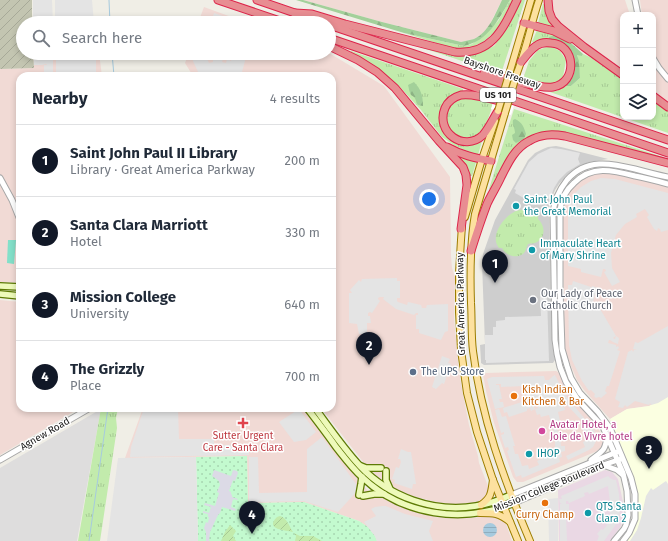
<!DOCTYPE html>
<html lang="en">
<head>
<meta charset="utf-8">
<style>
  body { margin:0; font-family:"Fira Sans",sans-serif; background:#f6f6f7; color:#1f2937 }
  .controls { position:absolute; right:12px; top:12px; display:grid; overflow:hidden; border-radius:8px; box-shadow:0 2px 6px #0003 }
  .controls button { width:36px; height:36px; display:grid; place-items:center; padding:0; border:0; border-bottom:1px solid #e0e1e3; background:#fff; color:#1f2937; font:20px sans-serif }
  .you { position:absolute; left:429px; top:199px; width:14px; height:14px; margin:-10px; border:3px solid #fff; border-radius:50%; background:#1a73e8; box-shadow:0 0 0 6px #1a73e833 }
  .badge { display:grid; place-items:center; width:26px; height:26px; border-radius:50%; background:#111827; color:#fff; font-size:13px; font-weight:700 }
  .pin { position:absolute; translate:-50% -33px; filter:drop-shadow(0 1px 2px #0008) }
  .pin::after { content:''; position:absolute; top:21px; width:14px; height:12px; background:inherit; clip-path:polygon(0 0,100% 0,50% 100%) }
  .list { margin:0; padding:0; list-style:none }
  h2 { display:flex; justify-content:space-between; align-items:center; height:52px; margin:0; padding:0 16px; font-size:17px }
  h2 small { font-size:13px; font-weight:400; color:#747a83 }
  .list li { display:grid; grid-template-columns:26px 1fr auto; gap:12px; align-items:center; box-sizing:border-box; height:72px; padding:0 16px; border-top:1px solid #e0e1e3 }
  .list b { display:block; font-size:15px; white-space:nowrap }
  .list p { margin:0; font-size:13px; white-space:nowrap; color:#747a83 }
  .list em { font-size:13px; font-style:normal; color:#747a83 }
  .icon { flex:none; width:22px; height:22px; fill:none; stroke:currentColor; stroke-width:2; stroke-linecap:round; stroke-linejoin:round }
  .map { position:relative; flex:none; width:668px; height:541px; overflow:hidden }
  .search { position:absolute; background:#fff; box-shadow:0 2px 6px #0003; left:16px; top:16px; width:320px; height:44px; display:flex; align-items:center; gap:10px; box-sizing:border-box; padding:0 14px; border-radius:22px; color:#747a83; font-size:15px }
  .panel { position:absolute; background:#fff; box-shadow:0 2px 6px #0003; left:16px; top:72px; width:320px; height:340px; border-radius:12px }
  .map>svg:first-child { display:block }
  .residential { fill:#dedddd }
  .commercial { fill:#f1dad5 }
  .industrial { fill:#ead8e4 }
  .education { fill:#fbffe1 }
  .religious { fill:#cecece }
  .construction { fill:url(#construction-furrows) }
  .grass { fill:url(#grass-tufts) }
  .forest { fill:url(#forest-firs) }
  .park { fill:url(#park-dots) }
  .garden { fill:url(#garden-furrows) }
  .pitch { fill:#83e0c9 }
  .parking { fill:#e4e4e4 }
  .plaza { fill:#dcdae6 }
  .water { fill:url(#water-rules) }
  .pier { fill:#fff }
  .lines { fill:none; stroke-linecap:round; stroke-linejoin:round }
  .stream { stroke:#a6cade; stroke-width:1 }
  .tertiary-casing { stroke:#a7a7a7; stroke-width:7 }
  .secondary-casing { stroke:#5d7a04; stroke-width:8 }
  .primary-casing { stroke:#9c7d00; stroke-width:8 }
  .motorway-casing { stroke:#dd244a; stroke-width:9 }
  .tertiary { stroke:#fff; stroke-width:5 }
  .secondary { stroke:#eefaba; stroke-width:5.5 }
  .primary { stroke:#fde19f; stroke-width:6 }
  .motorway { stroke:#e88d92; stroke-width:7 }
  .primary-bridge-casing { stroke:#9c7d00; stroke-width:8; stroke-linecap:butt }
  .primary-bridge { stroke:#fde19f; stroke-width:6 }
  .culture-dot { fill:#0f9aa8; stroke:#fff; stroke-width:1.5 }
  .worship-dot { fill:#6b7280; stroke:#fff; stroke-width:1.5 }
  .service-dot { fill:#5c6f8a; stroke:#fff; stroke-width:1.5 }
  .food-dot { fill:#e8710a; stroke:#fff; stroke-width:1.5 }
  .health-dot { fill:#e0444e; stroke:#fff; stroke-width:1.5 }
  .hotel-dot { fill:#d1479c; stroke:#fff; stroke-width:1.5 }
  .labels { text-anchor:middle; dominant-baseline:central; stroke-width:3; stroke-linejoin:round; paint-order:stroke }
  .shield { fill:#fff; stroke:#636363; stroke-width:1 }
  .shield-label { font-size:9px; font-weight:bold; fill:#202020 }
  .street-label { font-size:10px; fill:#202020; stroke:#fff }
  .culture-label { font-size:10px; fill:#0d838f; stroke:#fff; text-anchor:start }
  .worship-label { font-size:10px; fill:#5b616d; stroke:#fff; text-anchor:start }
  .service-label { font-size:10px; fill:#4e5e75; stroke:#fff; text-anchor:start }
  .food-label { font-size:10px; fill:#c56008; stroke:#fff; text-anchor:start }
  .hotel-label { font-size:10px; fill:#b23c85; stroke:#fff; text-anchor:start }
  .health-label { font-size:10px; fill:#be3a42; stroke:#fff }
</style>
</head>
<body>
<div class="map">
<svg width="668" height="541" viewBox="0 0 668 541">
  <defs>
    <pattern id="construction-furrows" width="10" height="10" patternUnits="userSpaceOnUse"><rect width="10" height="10" fill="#c3c5b1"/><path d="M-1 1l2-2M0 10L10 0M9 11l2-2" fill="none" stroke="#a7a998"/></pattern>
    <pattern id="grass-tufts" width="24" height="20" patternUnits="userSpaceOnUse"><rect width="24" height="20" fill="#c2ebac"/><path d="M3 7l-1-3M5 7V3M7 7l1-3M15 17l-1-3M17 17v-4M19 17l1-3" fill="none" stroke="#a6c994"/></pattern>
    <pattern id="forest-firs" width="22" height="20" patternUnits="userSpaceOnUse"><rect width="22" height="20" fill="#a3d09a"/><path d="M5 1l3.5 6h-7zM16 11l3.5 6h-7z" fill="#8cb284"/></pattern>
    <pattern id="park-dots" width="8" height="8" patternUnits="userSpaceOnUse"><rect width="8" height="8" fill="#c3facf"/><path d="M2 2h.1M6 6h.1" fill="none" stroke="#a7d6b1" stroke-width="1.8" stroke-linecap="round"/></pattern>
    <pattern id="garden-furrows" width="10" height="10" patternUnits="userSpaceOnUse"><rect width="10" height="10" fill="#c2ebac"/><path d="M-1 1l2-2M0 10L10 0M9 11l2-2" fill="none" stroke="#a6c994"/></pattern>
    <pattern id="water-rules" width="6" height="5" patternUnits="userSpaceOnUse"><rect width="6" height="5" fill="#a6cade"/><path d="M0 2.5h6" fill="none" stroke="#8fadbe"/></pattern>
  </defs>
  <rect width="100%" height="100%" fill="#f0eee6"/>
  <path class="residential" d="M101,409l-24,132h-77v-73z"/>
  <g class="commercial">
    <path d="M303,0h199l-11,22 -6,10 -11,7 -13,3 -79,-20z"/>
    <path d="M550,0h75l5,15h-7v54l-62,-42 -9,-14z"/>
    <path d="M640,0h28v101l-4,-1 -8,-5 -3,-5v-36h3l-3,-6v-33h-11z"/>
    <path d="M204,7l44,16h-50z"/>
    <path d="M33,53h66l3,23h-82v207l-20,-1v-213l34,-1z"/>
    <path d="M189,53h140l55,33 66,91 1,79 1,12 3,9 -1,41 4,44 3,22 8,41 9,31 1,7 9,23 1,5 -5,9 -8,3 -15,1h-17l-32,-8 -18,-8 -21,-15 -9,-10 -43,-55h11v-332h-139l-8,-13z"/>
    <path d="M602,172l16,2 50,12v210l-19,10 -22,3 -17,10 -26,-29 -7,-10 -8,-19 -4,-12 -3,-133 1,-9 4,-11 3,-6 7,-7 5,-4 9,-4z"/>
    <path d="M0,300l20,2v106h60l-80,47z"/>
    <path d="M556,371l2,1 7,13 7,12 21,24 8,12 2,7v3l-3,6 -5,3 -72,30h-6l-4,-5 -19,-54 -8,-32 -3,-16 3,-2z"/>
    <path d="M143,408h161l63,82 69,27 19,1h17l19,-4 5,2 9,5 7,20h-135l-2,-5 -7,-9 -9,-6 -55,-19 -56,1 -1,-47 -122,2z"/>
  </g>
  <path class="industrial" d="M605,470l7,2 6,7 7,32 -4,15 -11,15h-51l-1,-51z"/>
  <path class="education" d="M668,396v145h-42l5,-7 5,-12 1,-29 -4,-17 -23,-57 17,-10 22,-3z"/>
  <path class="religious" d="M556,146l5,1 47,12 -19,3 -15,7 -5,4 -10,11 -4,6 -4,10 -2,8 3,135 3,17 -2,3h-2l-67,2 -3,-2v-2l-1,-16 5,-1 -3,-81 1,-9 12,-34 33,-60 7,-7 8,-4 5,-2z"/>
  <path class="construction" d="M0,0h32v23h-9v30h10l1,15 -34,1z"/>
  <g class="grass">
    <path d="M510,0h3l-17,31 -13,11 -13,6 -14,1 -52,-16 60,13 8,-2 26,-23z"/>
    <path d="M521,0h4l-24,74 -87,-29 48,11 16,-3 16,-7 15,-20z"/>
    <path d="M543,4l4,1 6,20v2l-15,-4z"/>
    <path d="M537,30h2l16,5 -6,5 -14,3 -3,-1z"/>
    <path d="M550,46l10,5 6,9 -3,17 -6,5 -6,3 -28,-6 6,-18 9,-11z"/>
    <path d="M351,51l112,38v4l-9,2 -13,30 5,11 9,6 25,-2 2,1 -4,14 -23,-9 -13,-9 -21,-27 -23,-25 -23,-18 -25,-14z"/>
    <path d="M577,54l5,2 1,-2 7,3 33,23v37h30v-16l15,10v22l-118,-41 7,-1 9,-5h5l9,-8z"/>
    <path d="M464,98h9l20,5c-3,11 -6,22 -14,30l1,1c-31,19 -49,-27 -16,-36z"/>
    <path d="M514,109l149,48 -1,2 -99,-26 -34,5 -38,51h-2z"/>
    <path d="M459,157h2l15,5 -4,14h-3l-10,-17z"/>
    <path d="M526,209l4,1 9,3v2l-1,2v2c7,6 8,18 -1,23 -3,2 -6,1 -9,2 -2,3 -2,7 -4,9 -7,7 -19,2 -22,-5h-3c-10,-12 5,-32 17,-37 3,-1 6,-1 10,-2z"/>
    <path d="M101,408h17l-2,10 1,10 -17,113h-22z"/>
  </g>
  <g class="forest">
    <path d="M296,0h7l79,22 79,20c4,-1 9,-2 13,-3 15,-7 21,-25 28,-39h8c-11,19 -22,41 -46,46l-60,-13z"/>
    <path d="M555,35l16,8 12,11 -1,2 -5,-1 2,6 1,17 -9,8h-5c3,-4 7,-8 8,-13 3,-12 -3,-24 -13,-30 -3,-2 -8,-3 -12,-3v-3z"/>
    <path d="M414,82c7,7 9,14 9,24 -9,-1 -5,-4 -9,-9 -1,-1 -2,-1 -3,-2 -2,-3 -2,-7 -3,-10z"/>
    <path d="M515,119c7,3 9,8 11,15l-2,5 -8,4 -3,-3 -1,-5 3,-2c0,-5 -3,-8 -2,-13z"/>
  </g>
  <path class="park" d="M247,456l1,47 56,-1 55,19 9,6 7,9 2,5h-179l-2,-84z"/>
  <g class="garden">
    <path d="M280,516c7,2 9,10 13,16 -7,-2 -29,-2 -16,-15z"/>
    <path d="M230,525l6,6 -3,5 3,5h-15l4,-9z"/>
    <path d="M294,533l6,3h13l9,5h-27l1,-5z"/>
  </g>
  <path class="pitch" d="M8,240h8l-2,24 -7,-1z"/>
  <g class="parking">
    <path d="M33,0h19l1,23h-20z"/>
    <path d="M55,0h37l2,23h-39z"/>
    <path d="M214,13l29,10h-40l1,-3 7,3z"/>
    <path d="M34,53h19v21l-3,1 -6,-1v-9h3l-1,-1 -4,1h-8z"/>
    <rect x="56" y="53" width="40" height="23"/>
    <path d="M194,53h11v1l4,9 4,-1v-2l2,-1v-1l2,-1 6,2 -1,3 4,1 1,-4 4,2 3,-8h13l-6,23h-40l-1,-4h-2l-5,-11z"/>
    <path d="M551,148l10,1 19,4 -2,6 2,5 -13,8 -8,8 -5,8 -4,11 -5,-1 -1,2 -5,-1 -3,6 -21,-12 1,-3 -2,-1 15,-27 9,-8z"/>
    <path d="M601,178l14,1 53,14v37l-7,2 -1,-3 -2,-1 -1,3 -3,-2 -7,-12 2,-2 -4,-6 -9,5 1,3 -12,7 -9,11 -2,7h-3l-1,3 3,1 -2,7 1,15 8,14 -8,4 -8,-14 2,-1 -1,-2h-2l-2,8 -20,-5v-3l-13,-3v-51l3,-14 4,-8 6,-6 10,-6z"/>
    <path d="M397,278v3h3v17h-3v3l1,1 9,3 1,-3 13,3 1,3h4l1,-3 21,-1v27l-3,1 -4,8 -22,-7v-4h-3v-14h2v-2h-2l-2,2 -18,-6 -13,-10 1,-2h-4l-2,1v1l2,2 -8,12 -2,-1 -2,1v3h2l1,7h-4v11h-8l-2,-10 -8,-1v-30h3l-2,-3 9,-10 2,2 1,-3z"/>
    <path d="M573,281l18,6v2l1,-3 6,2 2,4 -5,3 -2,7 1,1 2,-1 20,34 -3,2 2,1 1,-3 3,2 -1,6 -5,-2 -3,-2h-1l-1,3 8,2v2l2,-1 1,2 -2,2 3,1 -11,35h-2l-2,5 2,2 -6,5 -2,-1 -3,1 -2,-2 1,-2 -4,-4 -2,1 -7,-10 -10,-21 -3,-15 -1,-60h4z"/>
    <path d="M540,295h7l2,66 -63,2v-3h-1v-25h8v-8h3v-6l9,-1v-3l36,-1z"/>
    <path d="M668,326v71l-10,6 -7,2 -1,-2 -1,2 -14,-4 -8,6 -2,-2 -2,3 -5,-1 2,-5 -5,-3 13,-47 4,-2 1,2 1,-2h3l-4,-1 2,-7 3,1z"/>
    <path d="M442,356l8,3 -2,4 3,1 -7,20 -2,-1 -6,6 -4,-2z"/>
    <path d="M555,375l11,21 28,34 2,6v5l-3,6 -4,3 -21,10 -2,-4 19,-9 -2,-5 4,-2v-3l-1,-3 -6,-8 4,-3 -18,-19 -2,2 1,4 -7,2 2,9 -5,1 5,16 1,8h4v5l-4,1 1,5 -3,1 1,4 -38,16 -1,-3 -5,2 -9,-26 2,-1 -1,-3 -3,1 -4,-13 3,-1v-2l-3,1 -6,-23 4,-1 3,8 4,-1 9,30h-2l2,8h3l4,12 6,-1 1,4 10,-4 -2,-4 18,-8v-16l-6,-22 -8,2 -1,-3 -3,1 -2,-6 3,-1 -1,-3 -3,2 1,2 -4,2 -1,-3 -3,1v2l-18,6 -2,-5 -3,1 -1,-5 25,-8 -4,-14 -23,1v-3h-5v1h3l3,14h-3l1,3h3l1,5 -9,2 -8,-30 5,-2h4l48,-1 1,4h4l4,-4z"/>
    <path d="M144,408h34l1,31h35v6h23l12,4v6l-119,2 1,-10z"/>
    <path d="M299,409l17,23 -10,8 -12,2 -15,-20z"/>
    <path d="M322,437l34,47 1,7 -19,21 -34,-11 -55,1v-45h9l1,36 48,-1v-43z"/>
    <path d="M401,449l7,3h3l5,32h-3l-1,5 -18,-6 1,-3 -3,-1 4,-12 3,1 2,-6 -1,-3h-2z"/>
    <path d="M196,457l2,84h-91l11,-83z"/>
    <path d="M608,476l2,2 4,2h2l3,14 1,17 -1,6 -2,6 -13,18h-7l2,-5 -2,-2 4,-5 2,1 4,-5 -1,-2 4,-8v-7h3v-6h-3l-2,-16 -19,8 -1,-2 -4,1 1,3 -16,7 -1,-2h-2v3h3v12l-3,1 1,24h-7v-37l2,-1h-2l-1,-4h3l-1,-3z"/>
    <path d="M666,481l2,3v57h-38l7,-11 4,-12 5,-22 5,-8 2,2z"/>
    <path d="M558,498v43h-9l-1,-42z"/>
    <path d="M382,506h4l19,8 28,7 -4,10 4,10h-56l-2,-5 -11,-14 12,-6 -5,-7 4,-2z"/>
  </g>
  <path class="plaza" d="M214,470l17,6 2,-6 4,1 1,2 -3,8 -2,-1 -4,11 2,1v2l1,1v2l6,2 -1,1 -4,-1 -2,8 5,2 -1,2 -13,-4 -2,6 -2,2 -8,17 -1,9h-3v-9l-2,-4 2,-6 2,1 1,-6h-1v-3l-5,-1v-2l6,2 2,-6 -7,-2 1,-2 10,3 4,-13 -2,-1 3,-7 -1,-4 -4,-3 -3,-2z"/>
  <circle class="water" cx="490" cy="530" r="7"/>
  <path class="pier" d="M504,69l20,6 -13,40 -20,-6z"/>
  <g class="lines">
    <g class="stream">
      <path d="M109,0l1,23"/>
      <path d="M112,53l2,23"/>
      <path d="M89,541l19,-133"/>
    </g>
    <defs>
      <g id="tertiary">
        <path d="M635,0l3,15"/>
        <path d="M653,58l6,10 9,11"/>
        <path d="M0,178l12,22 8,20"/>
        <path d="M0,460l90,-52"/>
        <path d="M591,460c11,-9 14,-8 16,-23"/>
        <path d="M603,465l14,5 6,5"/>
        <path d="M511,495l106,-43"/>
        <path d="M514,503l89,-38 18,-6"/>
        <path d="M614,541l10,-12 2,-4 2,-10 -1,-24 -4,-18 -20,-46 -25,-27 -12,-18 -6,-15 -3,-13 -2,-14 -2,-126c1,-13 6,-24 14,-34 19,-22 44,-17 68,-11 11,3 22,6 33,8"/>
        <path d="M623,541l6,-8 6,-14v-25l-4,-16 -21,-50 -12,-16 -18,-19 -9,-15 -4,-12 -5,-17 -2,-61v-78c1,-11 6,-20 14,-27 18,-18 38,-13 61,-7 11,2 22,5 33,8"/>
      </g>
      <g id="secondary">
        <path d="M0,286l20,1"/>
        <path d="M0,294l20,2"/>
        <path d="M307,408c10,13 20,26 29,39 8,10 16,21 26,30 41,39 101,47 152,26"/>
        <path d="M315,408c14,19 29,41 45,58 29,31 74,47 116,40 12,-2 24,-6 35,-11"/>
        <path d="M361,466l5,2h15"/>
        <path d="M386,471v9l4,9"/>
        <path d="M359,495l2,-11 1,-7"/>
        <path d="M363,496l11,-2h10"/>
      </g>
      <g id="primary">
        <path d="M510,71l21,-71"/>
        <path d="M517,73c9,-23 14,-49 22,-73"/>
        <path d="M505,113l-30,101c-5,29 -5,59 -4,89 1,16 0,32 2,48 8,66 31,129 57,190"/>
        <path d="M465,217l17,-58 13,-38"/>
        <path d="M462,226l-1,14 -2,33v39l2,38 6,43 10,39 16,48 25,61"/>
        <path d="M481,505c11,-8 10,-13 12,-25"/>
        <path d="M480,513c14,0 19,0 30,9"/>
      </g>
      <g id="motorway">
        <path d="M218,0l68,23"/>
        <path d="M257,0l67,23"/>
        <path d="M548,0l1,11 3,8 6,7 26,21 39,28"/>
        <path d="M295,13l17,1 33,10 110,28c37,3 48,-23 62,-52"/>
        <path d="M524,23l30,8 16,8"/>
        <path d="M329,25l339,115"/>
        <path d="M329,38l339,115"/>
        <path d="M329,46l29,14 19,12 18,16 44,53 24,26 3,8 1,10 -6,44"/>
        <path d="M484,73c18,5 36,11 54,13 5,1 10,2 15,1 25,-4 23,-43 -2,-44 -6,-1 -11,0 -15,3 -6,4 -11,11 -15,16"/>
        <path d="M653,96l15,11"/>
        <path d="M498,111c-5,8 -9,17 -15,24 -19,18 -48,-3 -38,-27 3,-7 9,-11 16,-13 14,-2 33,5 46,8"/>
        <path d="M447,147c14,8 28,11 44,14"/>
        <path d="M471,251c5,-16 10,-31 16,-47 4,-9 10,-18 14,-27 7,-14 14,-29 28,-36 12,-7 23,-7 36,-5l103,27"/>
      </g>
    </defs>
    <use href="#tertiary" class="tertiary-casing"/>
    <use href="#secondary" class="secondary-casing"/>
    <use href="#primary" class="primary-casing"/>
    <use href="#motorway" class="motorway-casing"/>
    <use href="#tertiary" class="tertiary"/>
    <use href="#secondary" class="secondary"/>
    <use href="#primary" class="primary"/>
    <use href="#motorway" class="motorway"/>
    <defs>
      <g id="primary-bridge">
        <path d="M498,111l12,-40"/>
        <path d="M505,113l12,-40"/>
      </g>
    </defs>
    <use href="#primary-bridge" class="primary-bridge-casing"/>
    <use href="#primary-bridge" class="primary-bridge"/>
  </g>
  <g class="culture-dot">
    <circle cx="516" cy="206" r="4"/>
    <circle cx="532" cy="250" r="4"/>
    <circle cx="529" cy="454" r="4"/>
    <circle cx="588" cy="513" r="4"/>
  </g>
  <circle class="worship-dot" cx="533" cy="300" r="4"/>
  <circle class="service-dot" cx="413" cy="372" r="4"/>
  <g class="food-dot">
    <circle cx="514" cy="396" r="4"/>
    <circle cx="545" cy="503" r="4"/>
  </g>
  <path class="health-dot" d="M241 417h4v4h4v4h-4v4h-4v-4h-4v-4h4z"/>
  <circle class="hotel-dot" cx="542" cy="431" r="4"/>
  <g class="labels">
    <rect class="shield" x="480" y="88" width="36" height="14" rx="3"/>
    <g class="shield-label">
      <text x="498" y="95">US 101</text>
    </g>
    <g class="street-label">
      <text transform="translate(502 73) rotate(19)">Bayshore Freeway</text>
      <text transform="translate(461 304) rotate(-91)">Great America Parkway</text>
      <text transform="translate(45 434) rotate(-30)">Agnew Road</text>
      <text transform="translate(549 487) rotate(-22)">Mission College Boulevard</text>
    </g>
    <g class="culture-label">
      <text x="524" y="200">Saint John Paul<tspan x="524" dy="12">the Great Memorial</tspan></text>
      <text x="540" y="244">Immaculate Heart<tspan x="540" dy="12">of Mary Shrine</tspan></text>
      <text x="537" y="454">IHOP</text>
      <text x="596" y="507">QTS Santa<tspan x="596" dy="12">Clara 2</tspan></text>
    </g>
    <g class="worship-label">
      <text x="541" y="294">Our Lady of Peace<tspan x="541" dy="12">Catholic Church</tspan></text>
    </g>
    <g class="service-label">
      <text x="421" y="372">The UPS Store</text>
    </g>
    <g class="food-label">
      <text x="522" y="390">Kish Indian<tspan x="522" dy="12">Kitchen &amp; Bar</tspan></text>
      <text x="545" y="515" text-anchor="middle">Curry Champ</text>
    </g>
    <g class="hotel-label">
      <text x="550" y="425">Avatar Hotel, a<tspan x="550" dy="12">Joie de Vivre hotel</tspan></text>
    </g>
    <g class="health-label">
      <text x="243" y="436">Sutter Urgent<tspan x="243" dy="12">Care - Santa Clara</tspan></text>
    </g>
  </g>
</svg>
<div class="controls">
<button>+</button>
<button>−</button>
<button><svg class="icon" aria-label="layers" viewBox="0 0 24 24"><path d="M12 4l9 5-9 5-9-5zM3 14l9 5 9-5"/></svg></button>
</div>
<div class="you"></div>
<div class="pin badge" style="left:495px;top:283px">1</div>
<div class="pin badge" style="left:369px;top:365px">2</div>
<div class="pin badge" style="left:649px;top:469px">3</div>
<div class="pin badge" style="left:252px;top:534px">4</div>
<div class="search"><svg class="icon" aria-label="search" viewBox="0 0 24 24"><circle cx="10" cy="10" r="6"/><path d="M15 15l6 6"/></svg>Search here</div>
<section class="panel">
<h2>Nearby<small>4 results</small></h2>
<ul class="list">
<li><span class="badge">1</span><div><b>Saint John Paul II Library</b><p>Library · Great America Parkway</p></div><em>200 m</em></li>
<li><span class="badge">2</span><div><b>Santa Clara Marriott</b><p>Hotel</p></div><em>330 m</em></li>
<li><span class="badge">3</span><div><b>Mission College</b><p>University</p></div><em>640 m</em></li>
<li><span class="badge">4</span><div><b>The Grizzly</b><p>Place</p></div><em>700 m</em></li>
</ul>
</section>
</div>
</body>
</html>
